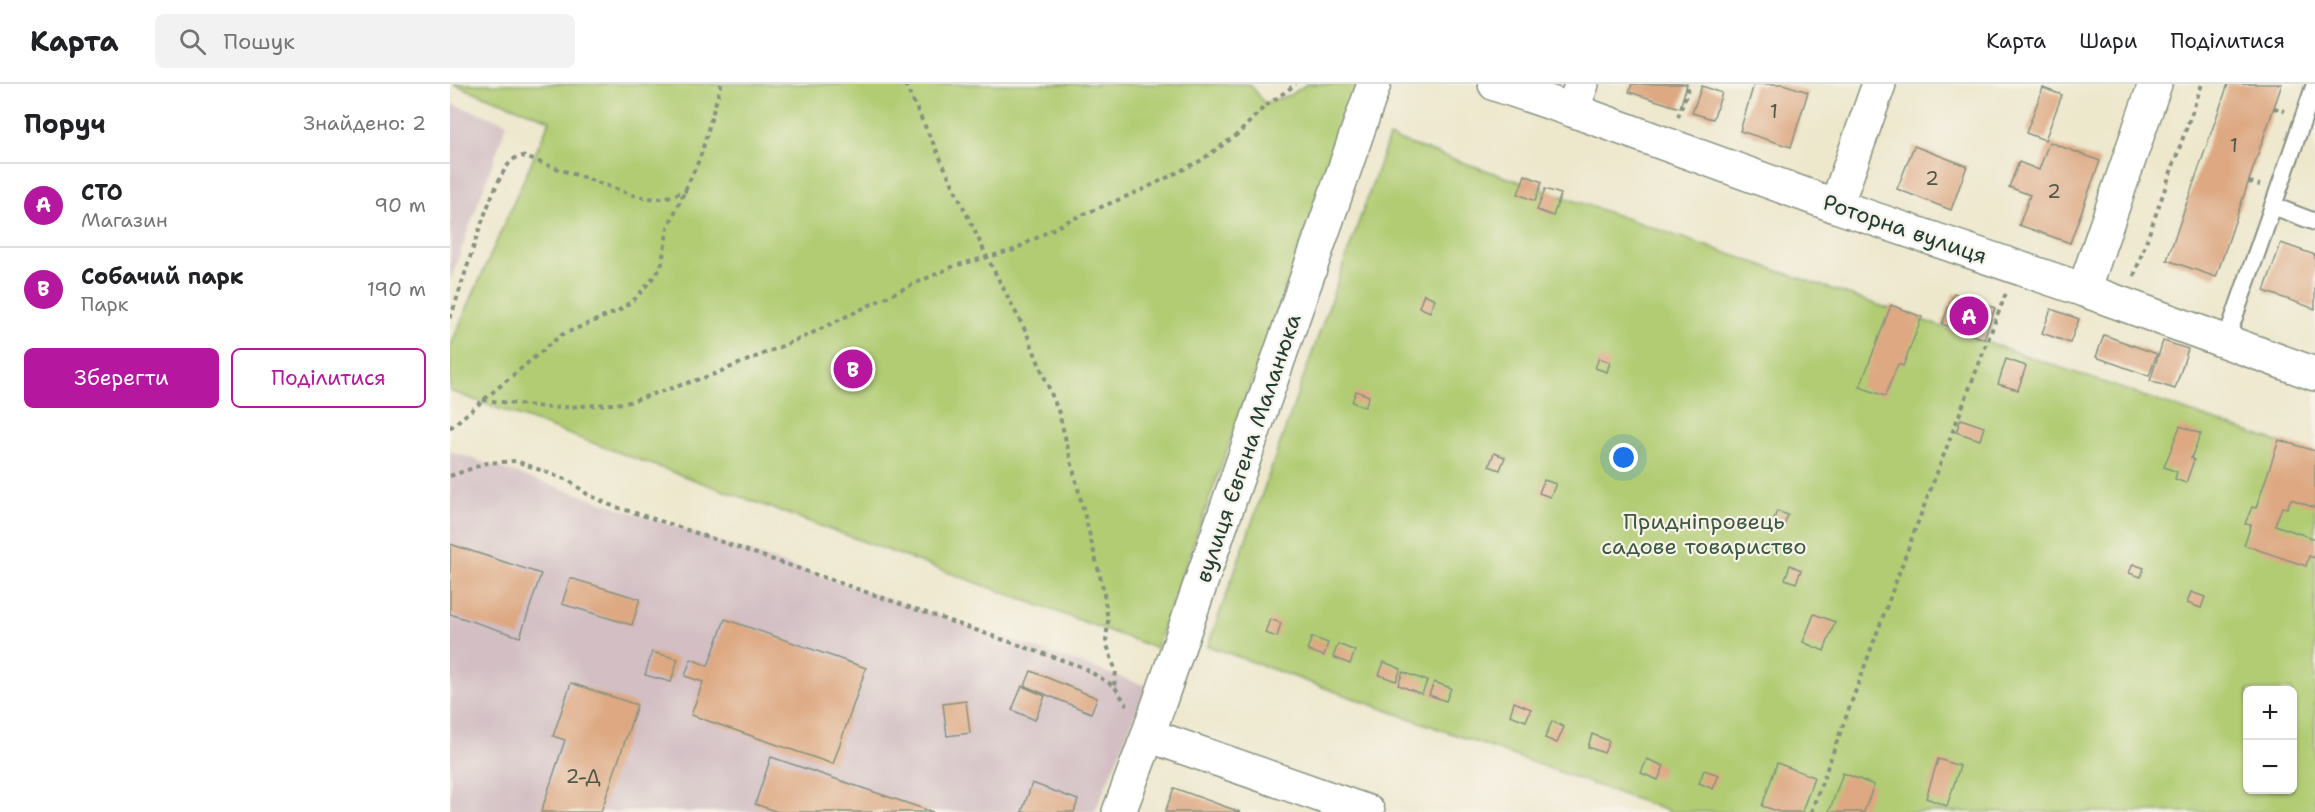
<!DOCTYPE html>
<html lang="uk">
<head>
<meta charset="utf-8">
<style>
  body { margin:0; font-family:"Shantell Sans",sans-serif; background:#f2f2f2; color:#202124 }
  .controls { position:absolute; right:18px; bottom:18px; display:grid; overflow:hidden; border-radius:9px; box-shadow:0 2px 4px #0004 }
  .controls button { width:54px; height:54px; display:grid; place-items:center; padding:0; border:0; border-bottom:2px solid #e0e0e0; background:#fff; color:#202124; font:30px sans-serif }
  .you { position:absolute; left:1174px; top:374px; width:21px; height:21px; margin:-15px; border:4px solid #fff; border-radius:50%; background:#1a73e8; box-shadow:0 0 0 9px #1a73e833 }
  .badge { display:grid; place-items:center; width:39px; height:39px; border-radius:50%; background:#b5179e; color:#fff; font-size:20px; font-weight:700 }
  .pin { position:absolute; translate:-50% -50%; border:3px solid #fff; box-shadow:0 2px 6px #0006 }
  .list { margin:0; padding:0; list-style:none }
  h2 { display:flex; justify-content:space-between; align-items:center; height:78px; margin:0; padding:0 24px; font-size:26px }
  h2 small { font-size:20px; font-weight:400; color:#757577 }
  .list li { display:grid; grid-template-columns:39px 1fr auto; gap:18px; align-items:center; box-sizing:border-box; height:84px; padding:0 24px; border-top:2px solid #e0e0e0 }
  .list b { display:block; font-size:22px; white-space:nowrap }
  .list p { margin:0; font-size:20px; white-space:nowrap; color:#757577 }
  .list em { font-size:20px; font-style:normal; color:#757577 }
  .actions { display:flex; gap:12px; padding:18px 24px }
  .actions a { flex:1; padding:14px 0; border:2px solid #b5179e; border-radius:9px; text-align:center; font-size:21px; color:#b5179e }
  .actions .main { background:#b5179e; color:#fff }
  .icon { flex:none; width:33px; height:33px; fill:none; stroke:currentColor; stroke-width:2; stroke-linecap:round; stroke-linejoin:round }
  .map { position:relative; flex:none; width:1865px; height:728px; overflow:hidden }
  header { display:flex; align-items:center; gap:36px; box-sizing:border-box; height:84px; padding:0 30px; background:#fff; border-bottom:2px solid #e0e0e0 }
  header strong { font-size:28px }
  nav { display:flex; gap:33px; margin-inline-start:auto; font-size:21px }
  .search { width:420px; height:54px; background:#f2f2f2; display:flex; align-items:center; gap:15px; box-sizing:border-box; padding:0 21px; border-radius:9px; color:#757577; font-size:22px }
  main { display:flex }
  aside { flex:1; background:#fff }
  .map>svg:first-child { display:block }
  .industrial { fill:#d2bec3 }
  .green { fill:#b1cc73; stroke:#688454; stroke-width:1.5; fill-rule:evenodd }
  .building { fill:#dda882 }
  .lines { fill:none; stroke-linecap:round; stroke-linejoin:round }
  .lane-casing { stroke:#869280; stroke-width:20 }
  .street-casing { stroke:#869280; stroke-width:36 }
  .path { stroke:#869280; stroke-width:4; stroke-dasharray:4.5 4.5; stroke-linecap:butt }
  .lane { stroke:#fff; stroke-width:16 }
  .street { stroke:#fff; stroke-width:33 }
  .labels { text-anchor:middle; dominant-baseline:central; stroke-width:4.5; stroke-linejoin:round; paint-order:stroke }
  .number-label { font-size:20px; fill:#4e5848 }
  .street-label { font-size:22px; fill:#1f3d34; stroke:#f7f3e8 }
  .park-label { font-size:22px; fill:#3c5a41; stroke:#f7f3e8 }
</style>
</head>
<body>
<header>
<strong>Карта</strong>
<div class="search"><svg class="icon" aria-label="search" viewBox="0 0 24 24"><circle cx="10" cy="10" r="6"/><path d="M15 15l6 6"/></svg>Пошук</div>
<nav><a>Карта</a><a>Шари</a><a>Поділитися</a></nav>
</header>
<main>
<aside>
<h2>Поруч<small>Знайдено: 2</small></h2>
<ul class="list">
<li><span class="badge">A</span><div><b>СТО</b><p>Магазин</p></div><em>90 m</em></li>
<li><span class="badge">B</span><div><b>Собачий парк</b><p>Парк</p></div><em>190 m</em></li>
</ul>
<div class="actions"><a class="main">Зберегти</a><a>Поділитися</a></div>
</aside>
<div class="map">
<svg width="1865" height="728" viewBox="0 0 1865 728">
  <rect width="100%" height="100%" fill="#f7f3e8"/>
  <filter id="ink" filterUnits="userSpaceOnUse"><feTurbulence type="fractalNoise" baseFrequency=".0167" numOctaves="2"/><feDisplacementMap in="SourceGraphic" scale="12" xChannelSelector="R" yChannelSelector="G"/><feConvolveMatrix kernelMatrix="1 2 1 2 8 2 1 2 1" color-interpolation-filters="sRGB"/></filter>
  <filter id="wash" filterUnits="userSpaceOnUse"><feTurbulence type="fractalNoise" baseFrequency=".008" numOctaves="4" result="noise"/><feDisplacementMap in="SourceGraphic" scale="24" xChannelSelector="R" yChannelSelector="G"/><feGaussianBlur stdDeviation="1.35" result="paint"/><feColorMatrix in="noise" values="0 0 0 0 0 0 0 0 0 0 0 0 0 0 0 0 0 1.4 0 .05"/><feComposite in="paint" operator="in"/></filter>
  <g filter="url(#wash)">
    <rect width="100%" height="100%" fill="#ede7cc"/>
    <g class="industrial">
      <path d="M0,19l57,20 -57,158z"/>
      <path d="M0,367l697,235 -52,126h-645z"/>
    </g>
    <g class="green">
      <path d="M3,0h797l14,19 26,-8 17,-11h51l-202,564 -706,-257v-44l100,-227z"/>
      <path d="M939,53l926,318v357h-644l-463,-166zM1798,606h44v100h-44z"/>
    </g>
    <g id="blocks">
      <g class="building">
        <path d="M1182,0h55l-7,24 -51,-16z"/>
        <path d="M1304,0h29l25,8 -17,55 -51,-16z"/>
        <path d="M1778,0h54l-66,193 -49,-17z"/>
        <path d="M1252,2l20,7 -9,26 -21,-6z"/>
        <path d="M1593,4l19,7 -17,45 -19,-7z"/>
        <path d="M1599,58l51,19 -30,82 -51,-18 11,-30 -21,-8 10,-25 20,8z"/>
        <path d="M1464,62l53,20 -16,44 -54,-21z"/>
        <path d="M1075,91l17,7 -7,19 -17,-7z"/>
        <path d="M1095,105l16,5 -8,22 -16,-6z"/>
        <path d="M1831,159l34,12v54l-51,-18z"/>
        <path d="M1504,209l41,15 -11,31 -42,-15z"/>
        <path d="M974,210l11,5 -5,13 -11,-5z"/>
        <path d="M1441,221l31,12 -19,49 -5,-2 -13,32 -25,-9z"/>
        <path d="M1601,225l28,10 -9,24 -28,-10z"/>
        <path d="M1654,251l53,19 -8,22 -53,-19z"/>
        <path d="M1713,257l25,8 -13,40 -25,-8z"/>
        <path d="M1149,274l11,4 -3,10 -12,-4z"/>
        <path d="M1556,275l20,7 -8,24 -20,-6z"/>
        <path d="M906,307l13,5 -4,11 -13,-5z"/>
        <path d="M1511,335l23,8 -4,13 -24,-8z"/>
        <path d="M1730,342l21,8 -10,24 3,2 -8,23 -11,-4 2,-7 -13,-5z"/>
        <path d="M1829,356l36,11v57l-24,-9 -4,9 -5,-1 -7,18 40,14v19l-6,-2 -3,10 -62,-21 7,-20 -6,-1 7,-17 4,1z"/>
        <path d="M1044,369l11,4 -5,13 -11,-4z"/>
        <path d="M1094,396l12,4 -6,13 -11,-4z"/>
        <path d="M1327,427l11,4 -5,13 -11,-4z"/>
        <path d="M0,460l91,30 -21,63 -70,-23z"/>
        <path d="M1683,480l11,4 -3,9 -12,-4z"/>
        <path d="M1340,481l11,5 -5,13 -11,-4z"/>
        <path d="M120,494l70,21 -8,26 -70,-21z"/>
        <path d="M1741,508l14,5 -4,11 -14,-5z"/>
        <path d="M1364,530l21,8 -11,29 -21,-9z"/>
        <path d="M275,535l141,49 -33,96 -142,-49 12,-33 -18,-6 6,-17 17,7z"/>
        <path d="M820,535l11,4 -4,14 -12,-4z"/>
        <path d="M862,553l16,6 -4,13 -17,-6z"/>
        <path d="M888,560l17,7 -5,13 -17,-7z"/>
        <path d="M202,568l26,7 -7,23 -26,-7z"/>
        <path d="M934,578l17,7 -5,12 -17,-6z"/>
        <path d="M581,587l66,27 -6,15 -66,-27z"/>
        <path d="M953,588l24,9 -5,13 -24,-9z"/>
        <path d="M984,598l17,6 -5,13 -17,-6z"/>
        <path d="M121,599l66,22 -36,107h-60l24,-72 -12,-4z"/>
        <path d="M572,602l23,10 -10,24 -23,-10z"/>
        <path d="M516,617l4,32 -23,3 -4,-32z"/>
        <path d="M1064,618l17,7 -5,12 -16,-6z"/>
        <path d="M1102,637l12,6 -7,16 -12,-5z"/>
        <path d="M1142,650l17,7 -5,12 -16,-6z"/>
        <path d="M321,673l162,55h-155l-23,-8z"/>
        <path d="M1197,675l17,7 -6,14 -17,-7z"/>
        <path d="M1488,675l22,7 -13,40 -21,-8z"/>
        <path d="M1327,679l37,14 -12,35h-22l-18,-6z"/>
        <path d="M1254,686l15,5 -6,14 -14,-6z"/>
        <path d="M1393,689l31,12 -10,27h-35z"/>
        <path d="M582,699l46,17 -4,12h-52z"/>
        <path d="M724,704l66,24h-75z"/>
      </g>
    </g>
  </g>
  <g filter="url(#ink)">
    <use href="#blocks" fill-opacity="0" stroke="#869280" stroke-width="1.5"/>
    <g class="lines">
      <defs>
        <g id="lane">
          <path d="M1865,0l-42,122 42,16"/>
          <path d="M1775,259l48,-137"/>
        </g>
        <g id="street">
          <path d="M1045,0l77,26 264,96 248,84 231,84"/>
          <path d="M1122,26l10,-26"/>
          <path d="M1386,122l43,-122"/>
          <path d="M1634,206l71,-206"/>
          <path d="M698,651l220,77"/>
          <path d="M669,728l29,-77 226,-651"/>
        </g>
      </defs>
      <use href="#lane" class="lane-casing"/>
      <use href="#street" class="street-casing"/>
      <g class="path">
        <path d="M455,0l82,173 40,77 32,79 44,175 5,33 -2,21 10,30 -2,14"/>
        <path d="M1824,24l11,3"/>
        <path d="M1228,33l12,-33"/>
        <path d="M1799,98l11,3"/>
        <path d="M1684,192l68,-192"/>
        <path d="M0,234c12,-29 42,-145 64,-159 2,-2 6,-2 8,-3l114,40c22,4 30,3 51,-6"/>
        <path d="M33,316l70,8 73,-5 86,-28 92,-38 103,-50 47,-21 60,-16 56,-30 72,-30 58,-29 38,-27 25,-26 33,-24"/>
        <path d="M0,344l111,-93 57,-24 18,-13 25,-30 7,-41 32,-69 21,-74"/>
        <path d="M0,392l37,-13 29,-2 54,20 17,13 23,11 63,20 409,142 32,19 13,19"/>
        <path d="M1361,728l102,-277 93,-242"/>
      </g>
      <use href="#lane" class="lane"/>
      <use href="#street" class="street"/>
    </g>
  </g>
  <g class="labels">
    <g class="number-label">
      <text x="1324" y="27">1</text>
      <text x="1784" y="61">1</text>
      <text x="1482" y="94">2</text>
      <text x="1604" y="107">2</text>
      <text x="133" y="692">2-Д</text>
    </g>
    <g class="street-label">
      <text transform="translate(1455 145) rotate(19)">Роторна вулиця</text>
      <text transform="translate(798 364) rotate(-71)">вулиця Євгена Маланюка</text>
    </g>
    <g class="park-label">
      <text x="1254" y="437">Придніпровець<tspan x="1254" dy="25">садове товариство</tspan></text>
    </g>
  </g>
</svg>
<div class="controls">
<button>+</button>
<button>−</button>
</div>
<div class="you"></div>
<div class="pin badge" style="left:1519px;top:232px">A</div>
<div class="pin badge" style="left:403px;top:285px">B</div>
</div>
</main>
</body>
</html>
